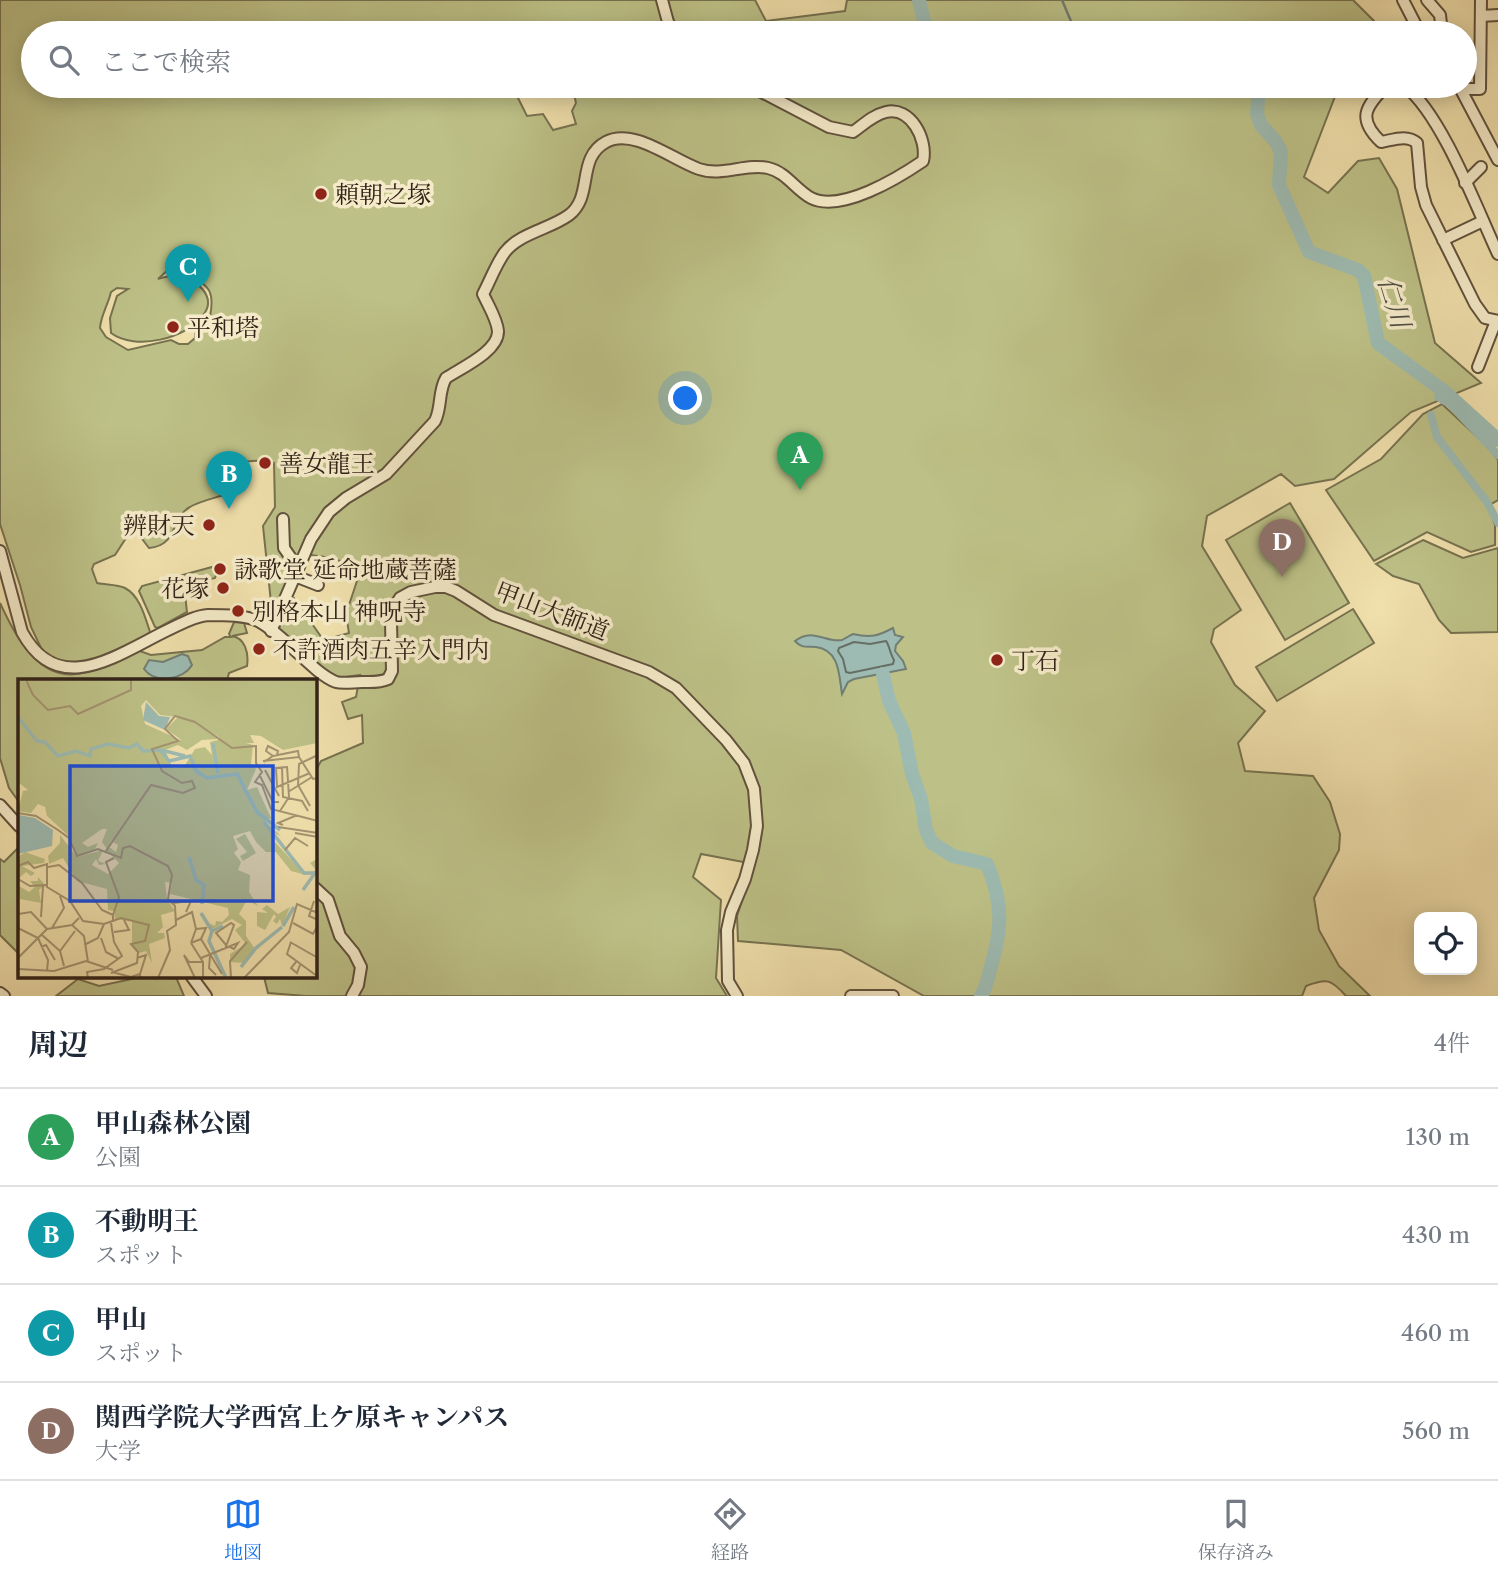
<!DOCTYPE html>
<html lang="ja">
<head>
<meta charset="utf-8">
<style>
  body { margin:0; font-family:"Libre Caslon Text","Noto Serif JP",serif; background:#f6f6f7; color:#1f2937 }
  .controls { position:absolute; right:21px; bottom:21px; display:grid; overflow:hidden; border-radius:14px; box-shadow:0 4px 18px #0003 }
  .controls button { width:63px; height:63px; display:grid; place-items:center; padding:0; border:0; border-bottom:2px solid #e0e1e3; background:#fff; color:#1f2937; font:35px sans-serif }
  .you { position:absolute; left:686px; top:399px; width:24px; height:24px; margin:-18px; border:5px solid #fff; border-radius:50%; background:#1a73e8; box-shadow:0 0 0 10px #1a73e833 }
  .badge { display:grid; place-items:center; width:46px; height:46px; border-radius:50%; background:#1a73e8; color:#fff; font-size:23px; font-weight:700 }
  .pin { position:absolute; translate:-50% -58px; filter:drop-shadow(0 2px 4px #0008) }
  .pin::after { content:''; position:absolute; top:37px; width:24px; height:21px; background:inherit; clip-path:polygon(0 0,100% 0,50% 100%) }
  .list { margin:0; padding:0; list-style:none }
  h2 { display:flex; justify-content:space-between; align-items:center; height:91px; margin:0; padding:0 28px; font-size:30px }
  h2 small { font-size:23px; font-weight:400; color:#747a83 }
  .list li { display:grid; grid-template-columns:46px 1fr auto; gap:21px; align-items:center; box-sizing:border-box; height:98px; padding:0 28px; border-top:2px solid #e0e1e3 }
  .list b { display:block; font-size:26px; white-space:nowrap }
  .list p { margin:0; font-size:23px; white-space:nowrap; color:#747a83 }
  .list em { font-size:23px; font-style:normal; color:#747a83 }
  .icon { flex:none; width:38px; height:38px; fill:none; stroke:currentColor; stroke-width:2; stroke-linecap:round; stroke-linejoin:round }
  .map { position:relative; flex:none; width:1498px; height:996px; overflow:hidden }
  .search { position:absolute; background:#fff; box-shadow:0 4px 18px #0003; left:21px; right:21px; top:21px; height:77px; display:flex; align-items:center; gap:18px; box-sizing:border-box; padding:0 24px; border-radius:38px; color:#747a83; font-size:26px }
  .sheet { height:483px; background:#fff }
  nav { display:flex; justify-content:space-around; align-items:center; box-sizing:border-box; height:98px; border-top:2px solid #e0e1e3; background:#fff; font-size:19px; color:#747a83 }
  nav a { display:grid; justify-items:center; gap:4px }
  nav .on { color:#1a73e8 }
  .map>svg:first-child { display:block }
  .green { fill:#bdc187; stroke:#777250; stroke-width:2; fill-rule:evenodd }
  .water { fill:#9dbbb2; stroke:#727e74; stroke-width:2 }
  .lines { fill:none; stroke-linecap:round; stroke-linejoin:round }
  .shore { stroke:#676e65; stroke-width:2 }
  .stream { stroke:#727e74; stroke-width:2.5 }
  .canal { stroke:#9dbbb2; stroke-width:8 }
  .river { stroke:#9dbbb2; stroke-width:14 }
  .minor-casing { stroke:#61523d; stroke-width:14 }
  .minor { stroke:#f5ebc9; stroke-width:10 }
  .poi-dot { fill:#8f2418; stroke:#f5ebc9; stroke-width:2.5 }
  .labels { text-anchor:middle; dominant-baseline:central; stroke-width:7; stroke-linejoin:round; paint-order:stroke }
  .poi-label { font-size:24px; fill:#312218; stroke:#f5ebc9; text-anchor:start }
  .street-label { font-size:24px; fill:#312218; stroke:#f5ebc9 }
  .water-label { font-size:26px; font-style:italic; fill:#515046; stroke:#f5ebc9 }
  .inset-river { fill:none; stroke:#9dbbb2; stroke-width:3.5 }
  .inset-road { fill:none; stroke:#a49471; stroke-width:2 }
  .view { fill:#1d4ed8; fill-opacity:0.15; stroke:#1d4ed8; stroke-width:3.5 }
  .inset-edge { fill:none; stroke:#312218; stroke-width:3.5 }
</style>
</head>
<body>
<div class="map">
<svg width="1498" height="996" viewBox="0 0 1498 996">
  <rect width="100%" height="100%" fill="#f0e0ac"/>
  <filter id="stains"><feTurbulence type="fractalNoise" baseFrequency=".00286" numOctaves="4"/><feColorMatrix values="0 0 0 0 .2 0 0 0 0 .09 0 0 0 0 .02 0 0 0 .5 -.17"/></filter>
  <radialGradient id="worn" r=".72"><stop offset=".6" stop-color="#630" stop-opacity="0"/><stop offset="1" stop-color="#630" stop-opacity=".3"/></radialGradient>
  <g class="green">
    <path d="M0,0h755l11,21 79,-10 2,-11h506l21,21 -1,12h-1340v53h479l15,30 16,-2 10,16 23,-6 -4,-13 4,-8 -4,-17h767l-35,91 24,16 30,-32 21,-3 18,31 38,154 46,40 -70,29 -77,67 -39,7 -14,-12 -74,42 -5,30 39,64 -27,19 -3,13 24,43 30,26 -27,32 7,28 68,5 17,26 10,32 -1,16 -25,48 5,32 20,36 31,30h-24c-15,-17 -19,-18 -40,-10l-4,10h-378l-83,-46 -103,-9 -1,-25 17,-52 -53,-10 -8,23 28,23 -5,78 11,18h-421l-38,-3 -4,-16h51v-205l6,-11 42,-18 -1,-28 -14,4 -6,-17 14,-5 4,-22 -22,3 -7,-4 -52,-41v-5l12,-28 3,-2 28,40 6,1 21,-6 -3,-19 11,-33c-3,-24 -34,-24 -53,-27l-30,59 -2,-1 -9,-86 12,-19 -1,-44 -8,-3 -26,2 -13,32c-12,4 -27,7 -37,13 -20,11 -11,38 -41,41l-13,-17 -6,1 -15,23 -21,9 -2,5 5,14c9,2 20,1 28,5 15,8 20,29 25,44l-2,3 -52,24 -20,5 -15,-1 -18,-11 -12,-25 -11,-42 -20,-61zM184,267c16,21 33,13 26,50l-15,10v11l-7,6h-9l-8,-4 -43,10 -22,-13 -6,-9c1,-13 8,-23 11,-36l6,-4 11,1 -11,7 -7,22 1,15c24,18 76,6 93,-19 13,-18 -9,-36 -25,-38 -8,-1 -14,1 -21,3l11,-10z"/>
    <path d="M1442,404l45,42 11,14v40l-10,6 7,19v20l-24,7 -44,-20 -53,29 -48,-71 55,-31 42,-45z"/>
    <path d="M1290,503l59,100 -64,37 -59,-100z"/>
    <path d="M1423,540l40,18 35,-10v84l-47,1 -12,-13 -20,-36 -26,-8 -17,-12z"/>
    <path d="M212,567l4,8 -1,3 -31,8 3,26 -29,16 -3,-1 -16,-36 3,-5z"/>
    <path d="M0,603c16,34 40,83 87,69 17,-5 34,-15 50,-22l14,5 51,-5 23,-13h6l-2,-3 5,-12 10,1 3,10 -15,3c13,2 17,17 15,30l-18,7 -2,8h-208v121l-10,-14 -9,-30z"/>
    <path d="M1353,609l21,34 -97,58 -21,-34z"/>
    <path d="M19,847v107l-19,-19v-76l4,3z"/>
    <path d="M141,977h35l8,19h-128l22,-17 21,7z"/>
  </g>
  <g class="water">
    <path d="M893,628l2,7 8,2 -7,8 -1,6 8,10 3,8 -52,10 -6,3 -6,12c-3,-18 -2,-44 -26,-47 -9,-1 -14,2 -21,-6 18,-14 30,2 47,-1 2,-1 9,-5 11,-6 18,4 25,2 40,-6z"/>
    <path d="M182,654l6,2 4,9c-9,15 -37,19 -48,4l5,-9 14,2z"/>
  </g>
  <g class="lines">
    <path class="shore" d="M886,641c3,3 4,13 8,19l-1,4 -43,9 -4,-1 -3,-13 -5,-8 1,-3 15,-6 16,2z"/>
    <path class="stream" d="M1062,0l14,33"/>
    <g class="canal">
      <path d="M1438,397l12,7 48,51"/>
      <path d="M1431,415l6,22 50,65 11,21"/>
    </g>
    <g class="river">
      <path d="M919,0l8,33"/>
      <path d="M1013,86l11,3 19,-3"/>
      <path d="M1259,86l-2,28 4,11 15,17 5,10 -2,33 30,67 49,18 6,6 14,67 67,49 53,48"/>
      <path d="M883,674l6,27 15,32 8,41 9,25 5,31 6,13 21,13 34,8c17,41 15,65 3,106 -2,9 -4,18 -9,26"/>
    </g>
    <defs>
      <g id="minor">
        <path d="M662,0l6,22 7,11"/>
        <path d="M1403,0l17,33"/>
        <path d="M1427,0l13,15 2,18"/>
        <path d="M1481,16l17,-1"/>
        <path d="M1386,86c-21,21 -29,33 -5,56 12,-2 26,-8 36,1l4,44 5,18 49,99 10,14 13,3"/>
        <path d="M1405,86c37,29 72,123 93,168"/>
        <path d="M1459,86l39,74"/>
        <path d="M1462,89h18l1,-89"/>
        <path d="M1465,183l16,-16"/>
        <path d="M1443,240l40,-19"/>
        <path d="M1478,367l18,-46"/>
        <path d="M283,519l1,29 14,20"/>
        <path d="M0,551l22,81c37,68 96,22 146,-2 13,-6 26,-14 40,-15 16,0 39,0 52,7 24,13 54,52 76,60 7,2 18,0 26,0 9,0 17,1 26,-3l4,-8 -1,-50 4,-15 5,-8 11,-6 24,-5h11l10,4 38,24 155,57 27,16 50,52 18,23 10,26 3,37 -4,24 -8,29 -14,33 -4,18 1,51 9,15"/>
        <path d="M295,576l23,9"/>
        <path d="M271,631l40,-92 18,-27 17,-14 40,-24 49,-53c7,-14 3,-30 11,-43 15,-10 53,-27 52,-47 -1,-12 -10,-26 -15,-37 7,-13 13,-30 22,-42 15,-19 45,-23 64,-37 25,-19 7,-57 37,-73 27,-15 67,18 93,27 23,8 47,-6 69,-1 18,4 27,21 43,30 30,15 87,-20 112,-37 5,-22 -13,-55 -37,-49 -13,3 -23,13 -33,20l-24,-5 -79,-41"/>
        <path d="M0,805l19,21"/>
        <path d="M315,888l13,12 12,36 14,17 7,14 -3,18 -6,11"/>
        <path d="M192,977l14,19"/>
        <path d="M0,993l4,3"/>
        <path d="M851,996h42"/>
      </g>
    </defs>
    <use href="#minor" class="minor-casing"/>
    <use href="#minor" class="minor"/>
  </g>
  <g class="poi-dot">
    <circle cx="321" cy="194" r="7"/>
    <circle cx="173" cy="327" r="7"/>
    <circle cx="265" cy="463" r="7"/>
    <circle cx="209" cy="525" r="7"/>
    <circle cx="220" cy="569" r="7"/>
    <circle cx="223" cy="588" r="7"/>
    <circle cx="238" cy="611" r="7"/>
    <circle cx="259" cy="649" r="7"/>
    <circle cx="997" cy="660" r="7"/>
  </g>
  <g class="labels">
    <g class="poi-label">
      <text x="335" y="194">頼朝之塚</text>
      <text x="187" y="327">平和塔</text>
      <text x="279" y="463">善女龍王</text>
      <text x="195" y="525" text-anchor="end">辨財天</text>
      <text x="234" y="569">詠歌堂 延命地蔵菩薩</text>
      <text x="209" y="588" text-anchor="end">花塚</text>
      <text x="252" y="611">別格本山 神呪寺</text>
      <text x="273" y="649">不許酒肉五辛入門内</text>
      <text x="1011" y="660">丁石</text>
    </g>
    <g class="street-label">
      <text transform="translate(552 611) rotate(21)">甲山大師道</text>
    </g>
    <g class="water-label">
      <text transform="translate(1394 302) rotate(73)">仁川</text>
    </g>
  </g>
  <g transform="translate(18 679)">
    <rect width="299" height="299" fill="#f0e0ac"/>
    <path d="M0,1h6l6,8 -3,-8h290v63l-34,7 -22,-14 -11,-1 4,8h-8l7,2 -2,19 5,5 -9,21 10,-3 14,31 -6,3 16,15 -7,-3 -1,7 25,27 8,7 10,-4 -6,-7 7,-4 1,21 -3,-8 -9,3 -15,-4 -15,-19h-10l-10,-10 -6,-11 -17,5 5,13 -4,4 7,9 -3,8 12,5 -1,17 9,14 -11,-6 -8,14 7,7v15l9,13 -11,14 -14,-1v-8l16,-10 -11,-14 7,-5 -10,-6 -20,10 -4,-6 7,3 1,-5 6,1 7,-7 -1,-7 -58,-14 2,-11 -7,-1 2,17 8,12 -14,4 2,12 -6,6h7l1,5 -16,6 3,19 -6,-12 -7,2 -7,-7v-25l-17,-2 -1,-8 -6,-1 -1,-21 -30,-8 -14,-23 -14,6 -1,-8 12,-13v-8l17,22 26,-7 -5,11 8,3 -7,1 -3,-6 -4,6 16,9 11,-11 -12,-12 2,-4 7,5 2,-7 -7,-4 -4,8 -5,-7 5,-13h-5l-20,14 6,4 10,-4 -3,6 -17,7 -8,-19 -23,-21 -2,-9 -7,-3 -7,9 -13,-2 5,-20 5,-1 -10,-8zM128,21l14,15 18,2 -12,12 17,12 -38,-17 -4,-18zM188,50l13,8 -1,3 -8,2 2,13 -7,-8 -10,2 -11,18 -11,1 -8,-18 13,-5 9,5 15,-10 16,-1zM227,155l11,19 -13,8 -3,-5 7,-4 -11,-13zM7,173l20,7 -1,4 -22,3 13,7 -4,3 -5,-4 -8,7v-22zM20,198l7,8 -6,5 2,13 -21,-4 -1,-13 10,6 6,-5 -5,-6h8zM249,226l11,9 12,-7 -8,19 -2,-7 -3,5 -4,-3 3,-4 -2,-3 -9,16 -8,-4v-14l11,1 -6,-4z" fill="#bdc187" fill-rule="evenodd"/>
    <path d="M128,23l13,14 11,1 -5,13 -22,-10zM1,136l16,3 18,12 -1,16 -34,8z" fill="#9dbbb2"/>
    <path class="inset-river" d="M0,38l19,24 8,1 13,14 18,-5 14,5 1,-7 17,-5 21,4 8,-4 6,7 17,-1 9,11 21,-5 6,15 11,7 30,-4 20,38 23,18M195,64l5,30M143,71l24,6M246,143l40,51h11l-12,17M171,178l7,23 8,5 -2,19M183,234l11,18M205,247l-11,5 -3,10 17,37M265,247l11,-19M223,288l15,-19 26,-21"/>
    <path class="inset-road" d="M8,1l7,15 15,15 22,-4 8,8 53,-24v-10M255,77l-7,-5 2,-5 10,5 -1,4M245,82l36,-4 14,22 5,-1M246,83l9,-6 25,-5 1,6M264,88l1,30 19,4 6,10M269,88l-11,1 1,19 33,-14M247,91l14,26M241,95l14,28h6M270,113l24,-15M292,127l-12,-21 1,-21 19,-9M262,132l9,-14 -2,-31M0,134l18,3 22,14 11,8 8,18 21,-7 23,9 2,-10 7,-2 38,20 4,9 -4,24 7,7 1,19 -9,6 3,19 -12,28M265,146l-5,-2 17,-7M260,148l40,6M277,154l23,4M267,171l10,-12 13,8M88,172l45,-66 32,8 12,-5 -3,-7 -10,2 -20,-12 -10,-22 26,-8 -13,-12 10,-13 20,6 37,26 24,-2v17l6,9 -7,10 7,3 9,24 47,12M0,187l10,-4 6,6 13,-4v23l23,14 13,20 21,3 17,-6 28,7 -4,16 -14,3 7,8 -1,11 -26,10M30,188l11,-2 23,18 20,27 11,5v7M0,200l12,7 16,-1M296,222l-5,15 9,4M155,224l18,-2 -5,11M0,235l13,-2 16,17M95,236l6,-18 -13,-35 8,-4M23,238l2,-31M158,241l16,-8 4,17 -5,14M275,244l20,11 5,-9M54,246l12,11 4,26M0,249l20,10 10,22 -1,11M34,249l12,-20 -4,-12M178,250l10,-1 -5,11M96,253l15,-2 -5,-10M24,256l18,16 4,15M83,259l5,14 13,7M272,263l28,16M273,263l-4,12 30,22M173,264l10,-4 21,35M173,264l12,19v16M68,265l12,-6 6,-14M23,268l5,-2 9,15M207,270l9,-24 -3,-2 -15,10 10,12M42,272l15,-20M192,277l-1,12 7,7M0,279l29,-29 25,-4 7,-7M119,279l9,-3 -6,19M183,279l37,-15 -4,6 -4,-2M278,283l-5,6 6,5 3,-8M0,290l36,2 32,-10 27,9M94,293l19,5 9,-3v4M70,299l-1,-6 17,-3 18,-13 -8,-14 -3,-19M177,299l-11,-23 5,7h14M213,299l-1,-17 17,-19M226,299l45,-46 8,-28 21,9"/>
    <path class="view" d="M52,87h203v135h-203z"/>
    <rect width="299" height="299" class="inset-edge"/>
  </g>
  <rect width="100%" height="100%" filter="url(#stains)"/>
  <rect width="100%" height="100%" fill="url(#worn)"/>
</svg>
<div class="controls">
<button><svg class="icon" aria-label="locate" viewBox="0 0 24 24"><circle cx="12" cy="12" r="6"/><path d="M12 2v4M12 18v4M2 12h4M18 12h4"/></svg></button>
</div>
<div class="you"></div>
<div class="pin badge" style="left:800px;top:490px;background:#2e9e5b">A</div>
<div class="pin badge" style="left:229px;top:509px;background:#0f9aa8">B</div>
<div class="pin badge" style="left:188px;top:302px;background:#0f9aa8">C</div>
<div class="pin badge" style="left:1282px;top:577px;background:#8d6e63">D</div>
<div class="search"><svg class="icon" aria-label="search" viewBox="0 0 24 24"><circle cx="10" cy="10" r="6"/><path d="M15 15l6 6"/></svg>ここで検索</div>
</div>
<section class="sheet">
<h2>周辺<small>4件</small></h2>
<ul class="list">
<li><span class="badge" style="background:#2e9e5b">A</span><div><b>甲山森林公園</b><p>公園</p></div><em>130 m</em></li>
<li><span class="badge" style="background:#0f9aa8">B</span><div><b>不動明王</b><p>スポット</p></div><em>430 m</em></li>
<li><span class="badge" style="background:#0f9aa8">C</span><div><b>甲山</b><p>スポット</p></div><em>460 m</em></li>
<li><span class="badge" style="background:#8d6e63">D</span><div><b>関西学院大学西宮上ケ原キャンパス</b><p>大学</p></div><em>560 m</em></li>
</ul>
</section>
<nav>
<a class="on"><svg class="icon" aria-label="map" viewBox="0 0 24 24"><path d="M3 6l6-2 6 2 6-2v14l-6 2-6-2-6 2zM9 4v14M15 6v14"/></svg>地図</a>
<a><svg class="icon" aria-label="directions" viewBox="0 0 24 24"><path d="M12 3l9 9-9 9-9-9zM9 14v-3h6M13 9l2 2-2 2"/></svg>経路</a>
<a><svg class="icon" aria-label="saved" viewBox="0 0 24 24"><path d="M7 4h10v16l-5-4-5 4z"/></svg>保存済み</a>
</nav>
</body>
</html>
